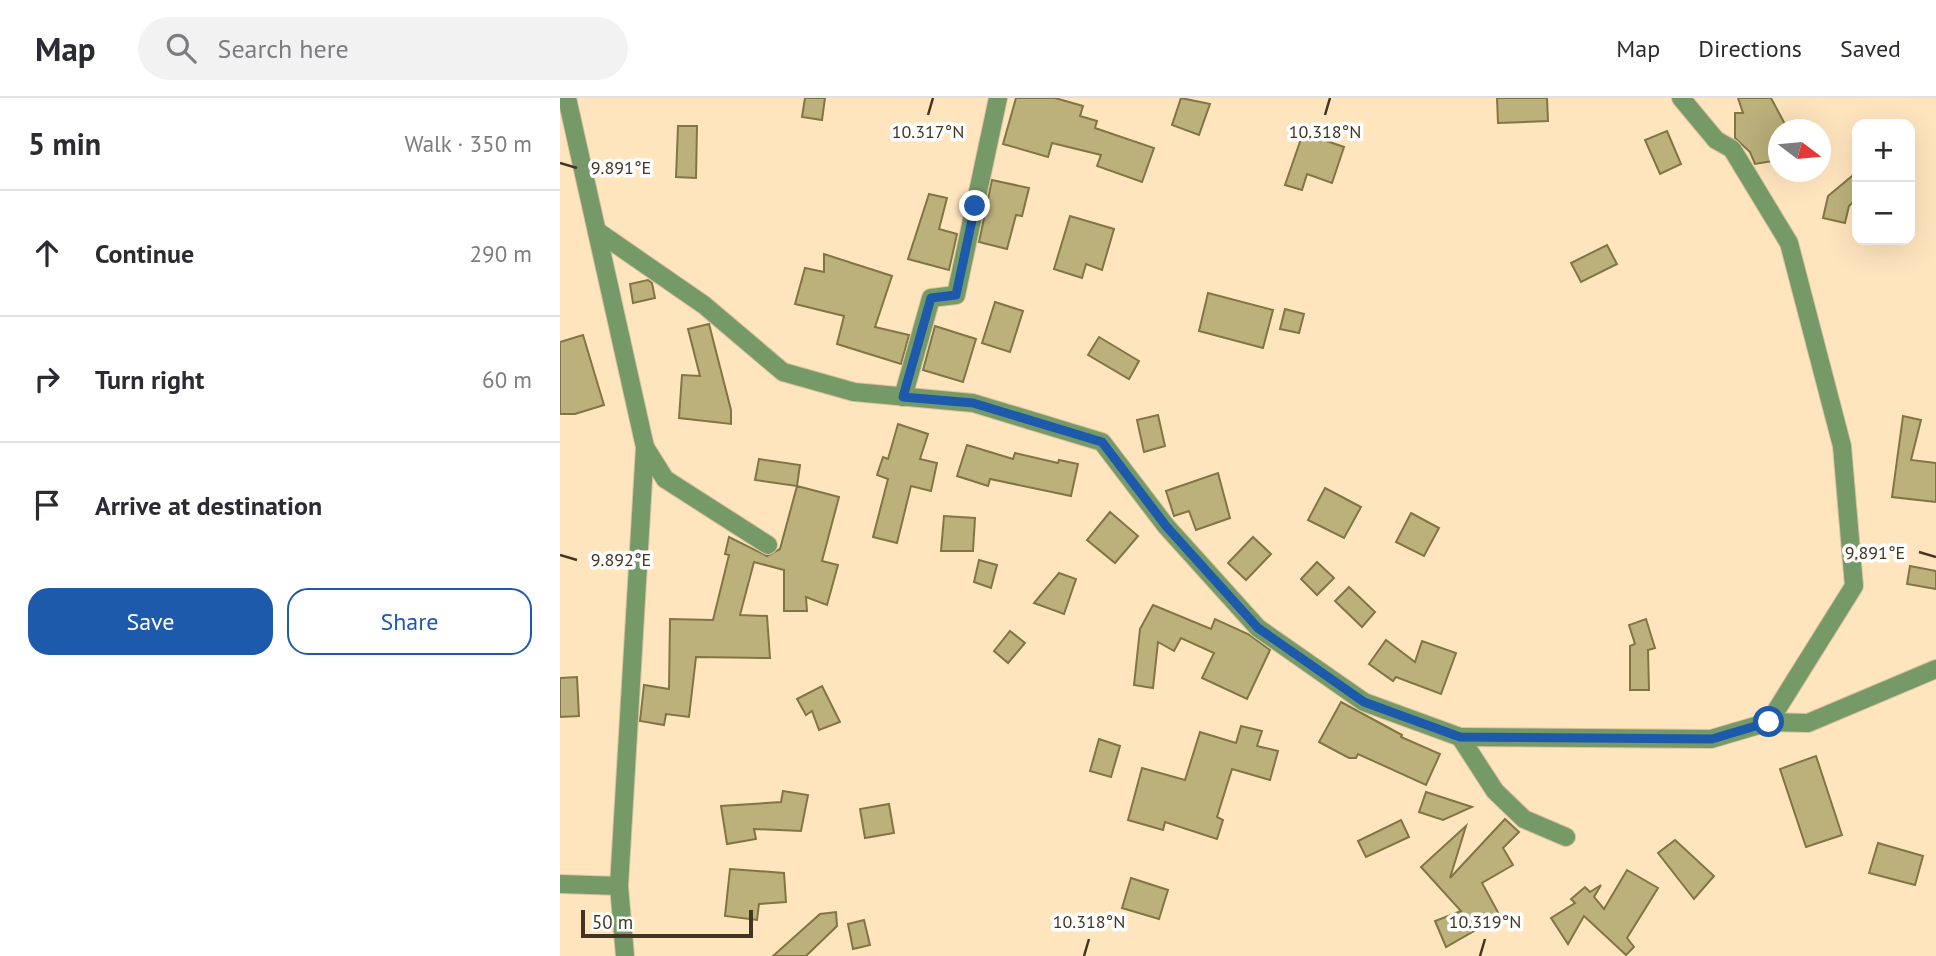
<!DOCTYPE html>
<html lang="en">
<head>
<meta charset="utf-8">
<style>
  body { margin:0; font-family:"PT Sans",sans-serif; background:#f2f2f3; color:#2b2b33 }
  .controls { position:absolute; right:21px; top:21px; display:grid; overflow:hidden; border-radius:14px; box-shadow:0 7px 28px #0002 }
  .controls button { width:63px; height:63px; display:grid; place-items:center; padding:0; border:0; border-bottom:2px solid #e1e1e2; background:#fff; color:#2b2b33; font:35px sans-serif }
  .compass { position:absolute; left:1208px; top:21px; width:63px; height:63px; border-radius:50%; background:#fff; box-shadow:0 7px 28px #0002; rotate:106deg }
  .scale { position:absolute; left:21px; bottom:18px; width:172px; box-sizing:border-box; padding-left:7px; border:4px solid #423622; border-top:0; font-size:19px; line-height:24px; white-space:nowrap; color:#423622; -webkit-text-stroke:5px #fff; paint-order:stroke }
  .stop { position:absolute; width:21px; height:21px; margin:-16px; border:5px solid #1e5aab; border-radius:50%; background:#fff }
  .stop.end { background:#1e5aab; border-color:#fff; box-shadow:0 2px 7px #0008 }
  .list { margin:0; padding:0; list-style:none }
  h2 { display:flex; justify-content:space-between; align-items:center; height:91px; margin:0; padding:0 28px; font-size:30px }
  h2 small { font-size:23px; font-weight:400; color:#7c7c81 }
  .list li { display:grid; grid-template-columns:46px 1fr auto; gap:21px; align-items:center; box-sizing:border-box; height:126px; padding:0 28px; border-top:2px solid #e1e1e2 }
  .list b { display:block; font-size:26px; white-space:nowrap }
  .list em { font-size:23px; font-style:normal; color:#7c7c81 }
  .actions { display:flex; gap:14px; padding:21px 28px }
  .actions a { flex:1; padding:16px 0; border:2px solid #1e5aab; border-radius:21px; text-align:center; font-size:24px; color:#1e5aab }
  .actions .main { background:#1e5aab; color:#fff }
  .icon { flex:none; width:38px; height:38px; fill:none; stroke:currentColor; stroke-width:2; stroke-linecap:round; stroke-linejoin:round }
  .map { position:relative; flex:none; width:1376px; height:858px; overflow:hidden }
  header { display:flex; align-items:center; gap:42px; box-sizing:border-box; height:98px; padding:0 35px; background:#fff; border-bottom:2px solid #e1e1e2 }
  header strong { font-size:33px }
  nav { display:flex; gap:38px; margin-inline-start:auto; font-size:24px }
  .search { width:490px; height:63px; background:#f2f2f3; display:flex; align-items:center; gap:18px; box-sizing:border-box; padding:0 24px; border-radius:38px; color:#7c7c81; font-size:26px }
  main { display:flex }
  aside { flex:1; background:#fff }
  .map>svg:first-child { display:block }
  .building { fill:#bcb17b; stroke:#817643; stroke-width:2 }
  .lines { fill:none; stroke-linecap:round; stroke-linejoin:round }
  .minor-casing { stroke:#d9c29f; stroke-width:20 }
  .minor { stroke:#759a67; stroke-width:18 }
  .route { stroke:#1e5aab; stroke-width:9 }
  .ticks { fill:none; stroke:#423622; stroke-width:2.5 }
  .ticks-label { font-size:18px; text-anchor:middle; fill:#423622; stroke:#fff; stroke-width:7; stroke-linejoin:round; paint-order:stroke }
</style>
</head>
<body>
<header>
<strong>Map</strong>
<div class="search"><svg class="icon" aria-label="search" viewBox="0 0 24 24"><circle cx="10" cy="10" r="6"/><path d="M15 15l6 6"/></svg>Search here</div>
<nav><a>Map</a><a>Directions</a><a>Saved</a></nav>
</header>
<main>
<aside>
<h2>5 min<small>Walk · 350 m</small></h2>
<ul class="list">
<li><svg class="icon" aria-label="ahead" viewBox="0 0 24 24"><path d="M12 20V5M6 11l6-6 6 6"/></svg><div><b>Continue</b></div><em>290 m</em></li>
<li><svg class="icon" aria-label="right" viewBox="0 0 24 24"><path d="M7 20v-9h11M14 6l5 5-5 5"/></svg><div><b>Turn right</b></div><em>60 m</em></li>
<li><svg class="icon" aria-label="arrive" viewBox="0 0 24 24"><path d="M6 21V4h12l-3 4 3 4H6"/></svg><div><b>Arrive at destination</b></div></li>
</ul>
<div class="actions"><a class="main">Save</a><a>Share</a></div>
</aside>
<div class="map">
<svg width="1376" height="858" viewBox="0 0 1376 858">
  <rect width="100%" height="100%" fill="#ffe5be"/>
  <g class="building">
    <path d="M245,0h20l-3,22 -20,-3z"/>
    <path d="M456,0h39l28,8 -3,10 17,5 -2,7 59,20 -12,34 -45,-16 4,-11 -49,-12 -4,14 -45,-13z"/>
    <path d="M621,0l29,6 -11,31 -27,-10z"/>
    <path d="M937,0h50l1,23 -50,2z"/>
    <path d="M1178,0h33l17,32h-9v30l-24,4 -5,-12 -15,-14v-25h8z"/>
    <path d="M118,28h19l-1,52 -20,-1z"/>
    <path d="M1107,33l14,33 -21,10 -15,-34z"/>
    <path d="M743,35l41,14 -12,36 -25,-9 -5,16 -17,-5z"/>
    <path d="M1297,74v27l-8,7 -4,17 -22,-5 5,-22z"/>
    <path d="M432,82l37,8 -7,28 -6,-1 -9,34 -28,-7z"/>
    <path d="M369,96l18,4 -8,31 18,5 -8,36 -41,-11z"/>
    <path d="M510,118l44,13 -12,41 -16,-6 -4,14 -28,-9z"/>
    <path d="M1047,147l10,19 -36,18 -10,-19z"/>
    <path d="M264,156l68,22 -17,51 34,8 -8,29 -64,-20 7,-28 -49,-12 10,-36 19,4z"/>
    <path d="M88,182l4,3 3,15 -22,5 -3,-19z"/>
    <path d="M648,195l65,17 -10,38 -64,-17z"/>
    <path d="M435,204l28,9 -13,41 -28,-9z"/>
    <path d="M725,211l19,5 -5,19 -19,-4z"/>
    <path d="M149,226l22,86v14l-52,-6 3,-43 18,1 -12,-47z"/>
    <path d="M375,228l41,13 -13,43 -40,-12z"/>
    <path d="M23,237l21,70 -29,9h-15v-72z"/>
    <path d="M539,239l40,24 -10,18 -41,-24z"/>
    <path d="M598,317l7,31 -21,6 -7,-32z"/>
    <path d="M1343,318l18,4 -10,40 25,3v39l-44,-5z"/>
    <path d="M338,326l30,10 -8,25 17,4 -6,28 -20,-5 -14,57 -24,-6 15,-58 -11,-4 6,-18 5,2z"/>
    <path d="M407,347l46,14 2,-6 43,10 1,-3 19,4 -7,32 -81,-17 -2,7 -31,-10z"/>
    <path d="M199,361l41,6 -3,21 42,11 -17,64 16,4 -11,40 -21,-8 1,14h-23v-41l-30,-8 -14,53 27,1 3,42 -74,-1 -7,60 -23,-3 -2,11 -24,-4 4,-36 25,4 1,-70 43,1 16,-65 -4,-1 4,-17 38,19 13,-7 17,-63 -42,-6z"/>
    <path d="M658,375l12,45 -34,12 -7,-19 -15,5 -8,-25z"/>
    <path d="M765,390l36,19 -17,31 -36,-18z"/>
    <path d="M550,414l28,24 -23,27 -28,-23z"/>
    <path d="M851,415l28,15 -15,28 -28,-14z"/>
    <path d="M384,418l31,2 -2,33h-32z"/>
    <path d="M693,439l18,17 -25,26 -18,-17z"/>
    <path d="M419,462l18,5 -6,23 -17,-6z"/>
    <path d="M757,464l17,16 -17,17 -16,-16z"/>
    <path d="M1350,468l26,5v18l-29,-5z"/>
    <path d="M499,475l17,6 -12,35 -30,-11z"/>
    <path d="M789,489l26,25 -13,15 -27,-26z"/>
    <path d="M593,507l58,24 4,-10 33,15 22,16 -23,49 -45,-21 12,-25 -33,-15 -7,13 -16,-9 -5,46 -19,-3 6,-56z"/>
    <path d="M1086,521l9,29 -7,2 1,40h-19v-44l5,-2 -6,-19z"/>
    <path d="M450,533l15,12 -17,20 -14,-12z"/>
    <path d="M826,542l29,22 7,-21 34,12 -15,41 -45,-17 -3,4 -24,-17z"/>
    <path d="M17,579l2,39 -19,1v-39z"/>
    <path d="M262,588l18,36 -21,8 -7,-19 -6,4 -9,-16z"/>
    <path d="M781,604l61,33 -1,2 39,17 -14,31 -68,-31 -2,4h-7l-30,-16z"/>
    <path d="M681,628l21,5 -5,15 21,5 -8,29 -38,-11 -15,48 6,3 -6,19 -52,-17 -2,8 -35,-10 14,-52 43,12 15,-48 36,11z"/>
    <path d="M539,641l21,7 -9,31 -21,-6z"/>
    <path d="M1256,658l26,79 -36,12 -26,-78z"/>
    <path d="M223,693l25,4 -7,36 -47,-2 2,10 -29,5 -6,-38 60,-4z"/>
    <path d="M866,694l46,15 -29,13 -24,-8z"/>
    <path d="M329,706l5,29 -29,5 -5,-29z"/>
    <path d="M945,721l14,13 -16,16 10,17 -31,18 18,33 -54,31 -11,-26 26,-10 -40,-44 45,-41 -16,52z"/>
    <path d="M841,722l8,17 -43,20 -8,-16z"/>
    <path d="M1115,742l39,36 -20,23 -36,-46z"/>
    <path d="M1318,745l45,13 -8,29 -46,-12z"/>
    <path d="M170,771l54,4 2,29 -27,2 -2,16 -32,-4z"/>
    <path d="M1067,772l31,18 -31,50 7,9 -8,8 -42,-39 -16,28 -17,-26 24,-15 -4,-4 14,-12 5,5 11,-7 -7,12 10,12z"/>
    <path d="M571,780l37,12 -9,29 -37,-11z"/>
    <path d="M276,814l1,14 -31,30h-33l47,-42z"/>
    <path d="M304,822l6,25 -17,4 -5,-25z"/>
  </g>
  <g class="lines">
    <defs>
      <g id="minor">
        <path d="M7,0l78,349 -26,439 6,70"/>
        <path d="M37,133l107,74 79,67 71,20 119,11 129,39 64,84 92,102 106,74 96,35 35,54 29,28 42,18"/>
        <path d="M343,299l28,-99 25,-3 42,-197"/>
        <path d="M85,349l20,32 103,66"/>
        <path d="M1209,624l39,1 128,-54"/>
        <path d="M900,639l251,2 58,-17 85,-136 -12,-140 -53,-203 -57,-94 -16,-9 -35,-42"/>
        <path d="M0,786l59,2"/>
      </g>
    </defs>
    <use href="#minor" class="minor-casing"/>
    <use href="#minor" class="minor"/>
  </g>
  <g class="lines">
    <path class="route" d="M415,108l-19,89 -25,3 -28,99 70,6 129,39 64,84 92,102 106,74 96,35 252,2 57,-17"/>
  </g>
  <path class="ticks" d="M368,17l5,-17M765,17l5,-17M0,65l17,5M1359,454l17,5M0,457l17,5M524,858l5,-17M920,858l5,-17"/>
  <g class="ticks-label">
    <text x="368" y="40">10.317°N</text>
    <text x="765" y="40">10.318°N</text>
    <text x="61" y="76">9.891°E</text>
    <text x="1315" y="461">9.891°E</text>
    <text x="61" y="468">9.892°E</text>
    <text x="529" y="830">10.318°N</text>
    <text x="925" y="830">10.319°N</text>
  </g>
</svg>
<div class="controls">
<button>+</button>
<button>−</button>
</div>
<svg class="compass" viewBox="-18 -18 36 36"><path d="M0-13l5 13h-10z" fill="#e53935"/><path d="M0 13l5-13h-10z" fill="#7c7c81"/></svg>
<div class="scale">50 m</div>
<div class="stop" style="left:1209px;top:624px"></div>
<div class="stop end" style="left:415px;top:108px"></div>
</div>
</main>
</body>
</html>
